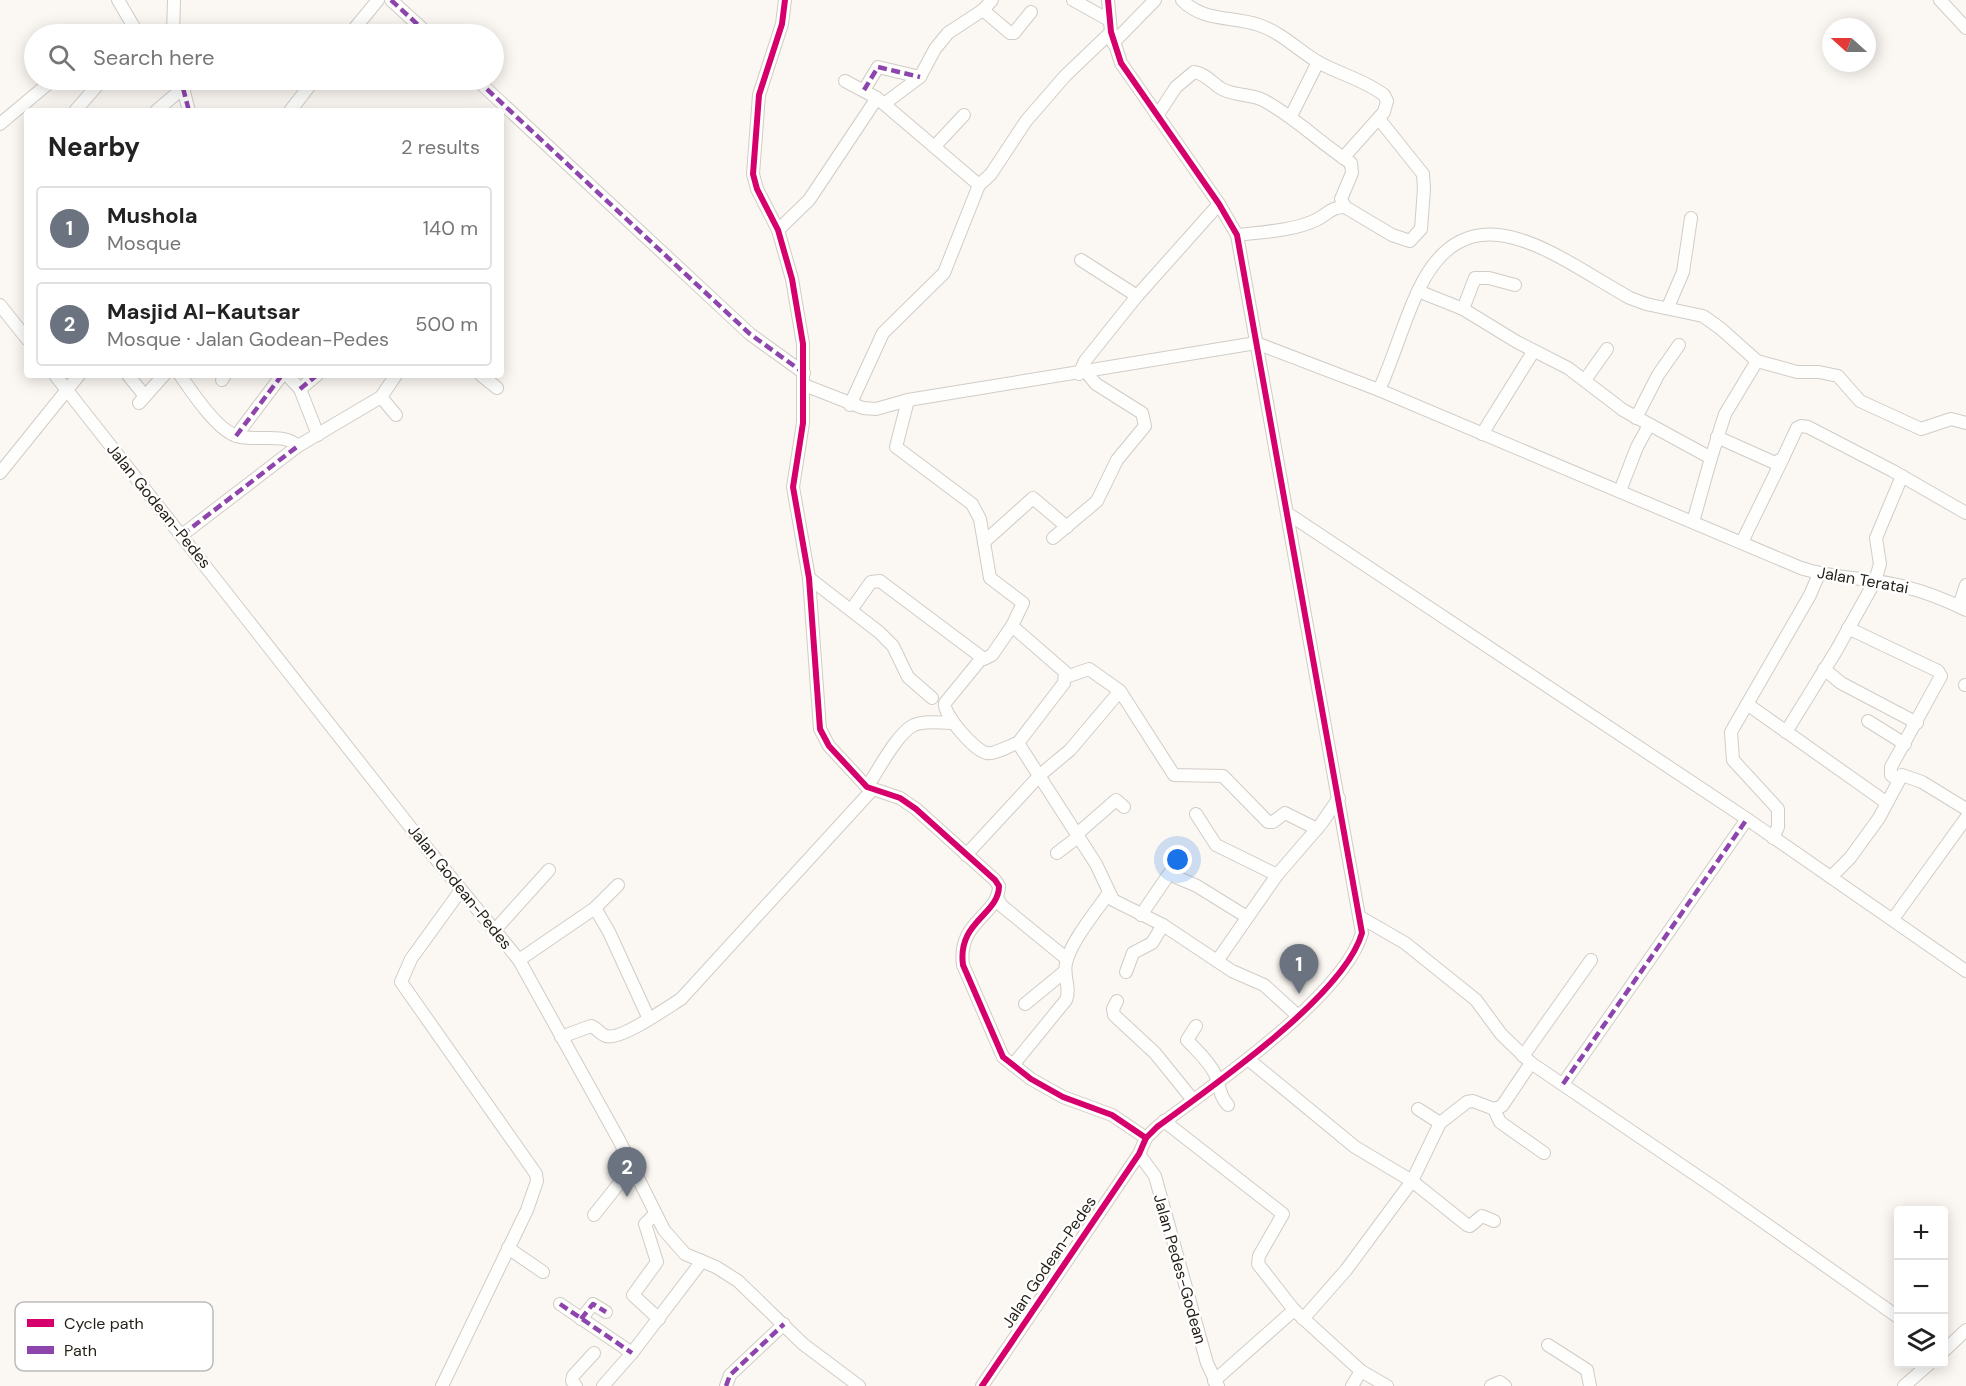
<!DOCTYPE html>
<html lang="en">
<head>
<meta charset="utf-8">
<style>
  body { margin:0; font-family:"DM Sans",sans-serif; background:#f2f2f2; color:#222 }
  .controls { position:absolute; right:18px; bottom:18px; display:grid; overflow:hidden; border-radius:6px; box-shadow:0 3px 15px #0003 }
  .controls button { width:54px; height:54px; display:grid; place-items:center; padding:0; border:0; border-bottom:2px solid #e0e0e0; background:#fff; color:#222; font:30px sans-serif }
  .compass { position:absolute; left:1822px; top:18px; width:54px; height:54px; border-radius:50%; background:#fff; box-shadow:0 3px 15px #0003; rotate:291deg }
  .you { position:absolute; left:1178px; top:860px; width:21px; height:21px; margin:-15px; border:4px solid #fff; border-radius:50%; background:#1a73e8; box-shadow:0 0 0 9px #1a73e833 }
  .badge { display:grid; place-items:center; width:39px; height:39px; border-radius:50%; background:#111827; color:#fff; font-size:20px; font-weight:700 }
  .pin { position:absolute; translate:-50% -50px; filter:drop-shadow(0 2px 3px #0008) }
  .pin::after { content:''; position:absolute; top:32px; width:21px; height:18px; background:inherit; clip-path:polygon(0 0,100% 0,50% 100%) }
  .list { margin:0; padding:0; list-style:none }
  h2 { display:flex; justify-content:space-between; align-items:center; height:78px; margin:0; padding:0 24px; font-size:26px }
  h2 small { font-size:20px; font-weight:400; color:#767676 }
  .list li { display:grid; grid-template-columns:39px 1fr auto; gap:18px; align-items:center; box-sizing:border-box; height:84px; margin:0 12px 12px; padding:0 12px; border:2px solid #e0e0e0; border-radius:6px }
  .list b { display:block; font-size:22px; white-space:nowrap }
  .list p { margin:0; font-size:20px; white-space:nowrap; color:#767676 }
  .list em { font-size:20px; font-style:normal; color:#767676 }
  .icon { flex:none; width:33px; height:33px; fill:none; stroke:currentColor; stroke-width:2; stroke-linecap:round; stroke-linejoin:round }
  .map { position:relative; flex:none; width:1966px; height:1386px; overflow:hidden }
  .search { position:absolute; background:#fff; box-shadow:0 3px 15px #0003; left:24px; top:24px; width:480px; height:66px; display:flex; align-items:center; gap:15px; box-sizing:border-box; padding:0 21px; border-radius:33px; color:#767676; font-size:22px }
  .panel { position:absolute; background:#fff; box-shadow:0 3px 15px #0003; left:24px; top:108px; width:480px; height:270px; border-radius:6px }
  .map>svg:first-child { display:block }
  .lines { fill:none; stroke-linecap:round; stroke-linejoin:round }
  .minor-casing { stroke:#d1ccc6; stroke-width:14 }
  .minor { stroke:#fefefd; stroke-width:12 }
  .quiet { stroke:#8e44ad; stroke-width:4.5; stroke-dasharray:9 4.5; stroke-linecap:butt }
  .cycleway-casing { stroke:#fff; stroke-width:10 }
  .cycleway { stroke:#d6006c; stroke-width:6 }
  .labels { text-anchor:middle; dominant-baseline:central; stroke-width:5; stroke-linejoin:round; paint-order:stroke }
  .street-label { font-size:16px; fill:#241e15; stroke:#fff }
  .key { fill:#fff; stroke:#bdbcb9; stroke-width:1.5 }
  .key-label { font-size:16px; fill:#241e15 }
</style>
</head>
<body>
<div class="map">
<svg width="1966" height="1386" viewBox="0 0 1966 1386">
  <rect width="100%" height="100%" fill="#fbf7f2"/>
  <g class="lines">
    <defs>
      <g id="minor">
        <path d="M118,0l20,34"/>
        <path d="M391,0l37,34"/>
        <path d="M785,0l-3,24 -23,71 -6,79 4,15 21,41 14,49 11,65v79l-10,64 16,91 11,151 9,17 38,41 33,11 16,11 79,71 4,6c0,29 -42,35 -36,79l40,92 28,22 32,18 49,18 34,23"/>
        <path d="M1073,0l36,20"/>
        <path d="M1182,0c21,22 51,16 77,25 23,8 39,25 59,37 21,12 47,18 66,33l3,6 -3,11 -41,46"/>
        <path d="M1940,0l26,28"/>
        <path d="M983,10l27,23h4l17,-21"/>
        <path d="M173,34l1,-34"/>
        <path d="M350,34l28,-34"/>
        <path d="M1113,43l42,-43"/>
        <path d="M477,80l273,254 54,39"/>
        <path d="M845,81l32,17 102,87"/>
        <path d="M183,88l6,23"/>
        <path d="M864,90l14,-23 42,10"/>
        <path d="M884,104l36,-27 15,-28 13,-16 35,-23 9,-10"/>
        <path d="M75,111l27,-31"/>
        <path d="M156,111l27,-23 -3,-8"/>
        <path d="M290,111l24,-31"/>
        <path d="M1157,116l19,-29 18,-15c11,1 19,12 28,17 13,7 29,5 41,11 32,17 57,43 88,63l1,10 -11,26 4,8 47,28 18,6 11,-12 3,-40 -1,-15 -44,-55"/>
        <path d="M1291,116l27,-54"/>
        <path d="M0,124l49,-41"/>
        <path d="M935,146l29,-31"/>
        <path d="M778,230l31,-30 68,-102"/>
        <path d="M1237,235c25,-3 56,-4 79,-15 12,-6 15,-13 29,-13"/>
        <path d="M1081,260l56,36"/>
        <path d="M1418,291l45,18 54,33 51,26 55,42 88,48 -18,64"/>
        <path d="M0,305l27,34"/>
        <path d="M1668,307l15,-35 8,-54"/>
        <path d="M1463,309l12,-31h14l26,7"/>
        <path d="M1079,374l6,-13 52,-65 82,-92"/>
        <path d="M55,375l371,472 93,113 100,180 45,90 21,24 31,13 22,14 65,63 56,42"/>
        <path d="M128,375l17,21"/>
        <path d="M180,375c12,17 35,52 54,60 19,8 48,-4 64,11l83,-49 15,-22"/>
        <path d="M287,375l13,14 18,46"/>
        <path d="M481,375l16,13"/>
        <path d="M222,380l3,-5"/>
        <path d="M1585,380l22,-31"/>
        <path d="M804,385l59,23 13,1 32,-9 348,-57 123,47 422,178c24,8 48,9 73,13 33,4 62,14 92,29"/>
        <path d="M300,389l17,-14"/>
        <path d="M1379,390c15,-33 24,-67 39,-99 51,-110 141,-32 212,7l16,6 57,12 17,12 37,33 40,11h22l19,4 22,25 61,28 30,-10 15,4"/>
        <path d="M381,397l15,18"/>
        <path d="M908,400l-12,47 76,57 8,15 10,59 33,25 -11,23 53,46 -1,11 -46,60"/>
        <path d="M139,403l25,-28"/>
        <path d="M850,405l33,-72 61,-60 35,-88 12,-11 35,-53 39,-45 46,-44"/>
        <path d="M1636,418l22,-43 21,-30"/>
        <path d="M1482,434l51,-82"/>
        <path d="M236,436l46,-61"/>
        <path d="M1717,437l58,26 8,-5 14,-30 4,-2 7,1 85,44 73,42"/>
        <path d="M1711,458l14,-44 32,-53"/>
        <path d="M0,473l79,-98"/>
        <path d="M1620,491l17,-44 12,-22"/>
        <path d="M1287,513l460,306 219,152"/>
        <path d="M182,535l116,-89"/>
        <path d="M1053,538l44,-37 20,-41 28,-34 -3,-13 -46,-29 -10,-12"/>
        <path d="M984,542l49,-44 34,29"/>
        <path d="M1742,542l41,-84"/>
        <path d="M809,578l70,54 14,14 15,31 24,21"/>
        <path d="M1959,606l7,-21"/>
        <path d="M851,610l20,-28 9,-1 104,78 8,-4 20,-29"/>
        <path d="M1848,628l90,43 3,5 -50,91v8l7,5"/>
        <path d="M981,659l-36,44c-2,12 30,48 42,50 7,2 23,-8 31,-10l78,121 17,36 50,25 69,46 32,14 33,30"/>
        <path d="M1824,669l17,14 76,40"/>
        <path d="M1965,685h1"/>
        <path d="M1120,691l54,84 49,1 45,46h5l12,-9 32,16"/>
        <path d="M1747,704l140,99"/>
        <path d="M1868,721l37,23"/>
        <path d="M1786,732l50,-81 39,-70 5,-17 -4,-26 26,-62"/>
        <path d="M867,787c11,-16 30,-54 47,-62 12,-5 26,-2 39,-2"/>
        <path d="M1196,814l20,31 61,30"/>
        <path d="M1077,834l39,-34 8,7"/>
        <path d="M1773,838l5,-11v-18l-45,-49 -2,-28 79,-137 9,-21"/>
        <path d="M1057,853l21,-16"/>
        <path d="M966,855l74,-80 30,-25 50,-59 -31,-22 -23,8"/>
        <path d="M1831,877l19,-19 29,-40 23,-43 20,7 44,27"/>
        <path d="M997,898l5,8 65,53"/>
        <path d="M595,908l14,24 40,87"/>
        <path d="M1141,915l28,-41 28,12 50,31"/>
        <path d="M1360,917l45,26 71,57 25,34 30,29 187,127 180,127"/>
        <path d="M1893,919l73,-101"/>
        <path d="M495,930l54,-60"/>
        <path d="M519,960l76,-52 23,-23"/>
        <path d="M1217,961l60,-86 44,-51 18,-26"/>
        <path d="M1126,972l7,-19 19,-10 11,-18"/>
        <path d="M1117,1001l-4,8 1,6 41,38 38,47"/>
        <path d="M1025,1004l39,-32"/>
        <path d="M1196,1026l-9,14c10,11 21,20 28,34 5,12 4,22 13,31"/>
        <path d="M561,1037l30,-11c6,2 9,8 15,10 14,5 62,-29 75,-37l191,-209"/>
        <path d="M1523,1056l68,-96"/>
        <path d="M1248,1059l107,88 57,34 55,44 3,1 12,-10 12,5"/>
        <path d="M1013,1065l53,-65c5,-12 -3,-24 0,-37 5,-22 29,-50 42,-69"/>
        <path d="M1563,1084l184,-265"/>
        <path d="M1418,1109l22,14"/>
        <path d="M1494,1109l6,13 44,31"/>
        <path d="M1164,1121l119,93 -24,42 -1,8 36,46"/>
        <path d="M1139,1154l16,22 52,187 11,23"/>
        <path d="M655,1214l-10,10 12,38 -24,33 26,24"/>
        <path d="M594,1215l39,-49"/>
        <path d="M508,1248l35,24"/>
        <path d="M560,1304l72,49"/>
        <path d="M581,1319l12,-15 13,8"/>
        <path d="M1303,1319l43,-49 66,-89 28,-58 27,-21 6,-1 21,8 8,-3 29,-43"/>
        <path d="M1548,1345l39,25 3,16"/>
        <path d="M1944,1351l22,-21"/>
        <path d="M1214,1381l80,-71 67,61 26,15"/>
        <path d="M442,1386l85,-176 10,-29 -1,-7 -135,-192 10,-23 50,-69"/>
        <path d="M576,1386l-4,-5 1,-5 21,-23"/>
        <path d="M603,1386l29,-33 70,-92"/>
        <path d="M726,1386l4,-11 54,-51"/>
        <path d="M982,1386l157,-232 7,-16 11,-11c54,-40 187,-131 205,-194l-125,-698 -18,-31 -98,-141 -10,-31 -3,-32"/>
        <path d="M1352,1386l9,-15"/>
        <path d="M1491,1386l9,-4 5,4"/>
        <path d="M1904,1386l25,-22"/>
      </g>
    </defs>
    <use href="#minor" class="minor-casing"/>
    <use href="#minor" class="minor"/>
    <g class="quiet">
      <path d="M391,0l37,34"/>
      <path d="M477,80l273,254 54,39"/>
      <path d="M183,88l6,23"/>
      <path d="M864,90l14,-23 42,10"/>
      <path d="M300,389l17,-14"/>
      <path d="M236,436l46,-61"/>
      <path d="M182,535l116,-89"/>
      <path d="M1563,1084l184,-265"/>
      <path d="M560,1304l72,49"/>
      <path d="M581,1319l12,-15 13,8"/>
      <path d="M726,1386l4,-11 54,-51"/>
    </g>
    <defs>
      <g id="cycleway">
        <path d="M785,0l-3,24 -23,71 -6,79 4,15 21,41 14,49 11,65v79l-10,64 16,91 11,151 9,17 38,41 33,11 16,11 79,71 4,6c0,29 -42,35 -36,79l40,92 28,22 32,18 49,18 34,23"/>
        <path d="M982,1386l157,-232 7,-16 11,-11c54,-40 187,-131 205,-194l-125,-698 -18,-31 -98,-141 -10,-31 -3,-32"/>
      </g>
    </defs>
    <use href="#cycleway" class="cycleway-casing"/>
    <use href="#cycleway" class="cycleway"/>
  </g>
  <g class="labels">
    <g class="street-label">
      <text transform="translate(159 506) rotate(51)">Jalan Godean-Pedes</text>
      <text transform="translate(1863 580) rotate(10)">Jalan Teratai</text>
      <text transform="translate(460 887) rotate(51)">Jalan Godean-Pedes</text>
      <text transform="translate(1049 1262) rotate(-56)">Jalan Godean-Pedes</text>
      <text transform="translate(1180 1269) rotate(74)">Jalan Pedes-Godean</text>
    </g>
  </g>
  <rect x="15" y="1302" width="198" height="69" rx="9" class="key"/>
  <rect x="27" y="1319" width="27" height="8" fill="#d6006c"/>
  <rect x="27" y="1346" width="27" height="8" fill="#8e44ad"/>
  <g class="key-label">
    <text x="64" y="1329">Cycle path</text>
    <text x="64" y="1356">Path</text>
  </g>
</svg>
<div class="controls">
<button>+</button>
<button>−</button>
<button><svg class="icon" aria-label="layers" viewBox="0 0 24 24"><path d="M12 4l9 5-9 5-9-5zM3 14l9 5 9-5"/></svg></button>
</div>
<svg class="compass" viewBox="-18 -18 36 36"><path d="M0-13l5 13h-10z" fill="#e53935"/><path d="M0 13l5-13h-10z" fill="#767676"/></svg>
<div class="you"></div>
<div class="pin badge" style="left:1299px;top:994px;background:#6b7280">1</div>
<div class="pin badge" style="left:627px;top:1197px;background:#6b7280">2</div>
<div class="search"><svg class="icon" aria-label="search" viewBox="0 0 24 24"><circle cx="10" cy="10" r="6"/><path d="M15 15l6 6"/></svg>Search here</div>
<section class="panel">
<h2>Nearby<small>2 results</small></h2>
<ul class="list">
<li><span class="badge" style="background:#6b7280">1</span><div><b>Mushola</b><p>Mosque</p></div><em>140 m</em></li>
<li><span class="badge" style="background:#6b7280">2</span><div><b>Masjid Al-Kautsar</b><p>Mosque · Jalan Godean-Pedes</p></div><em>500 m</em></li>
</ul>
</section>
</div>
</body>
</html>
